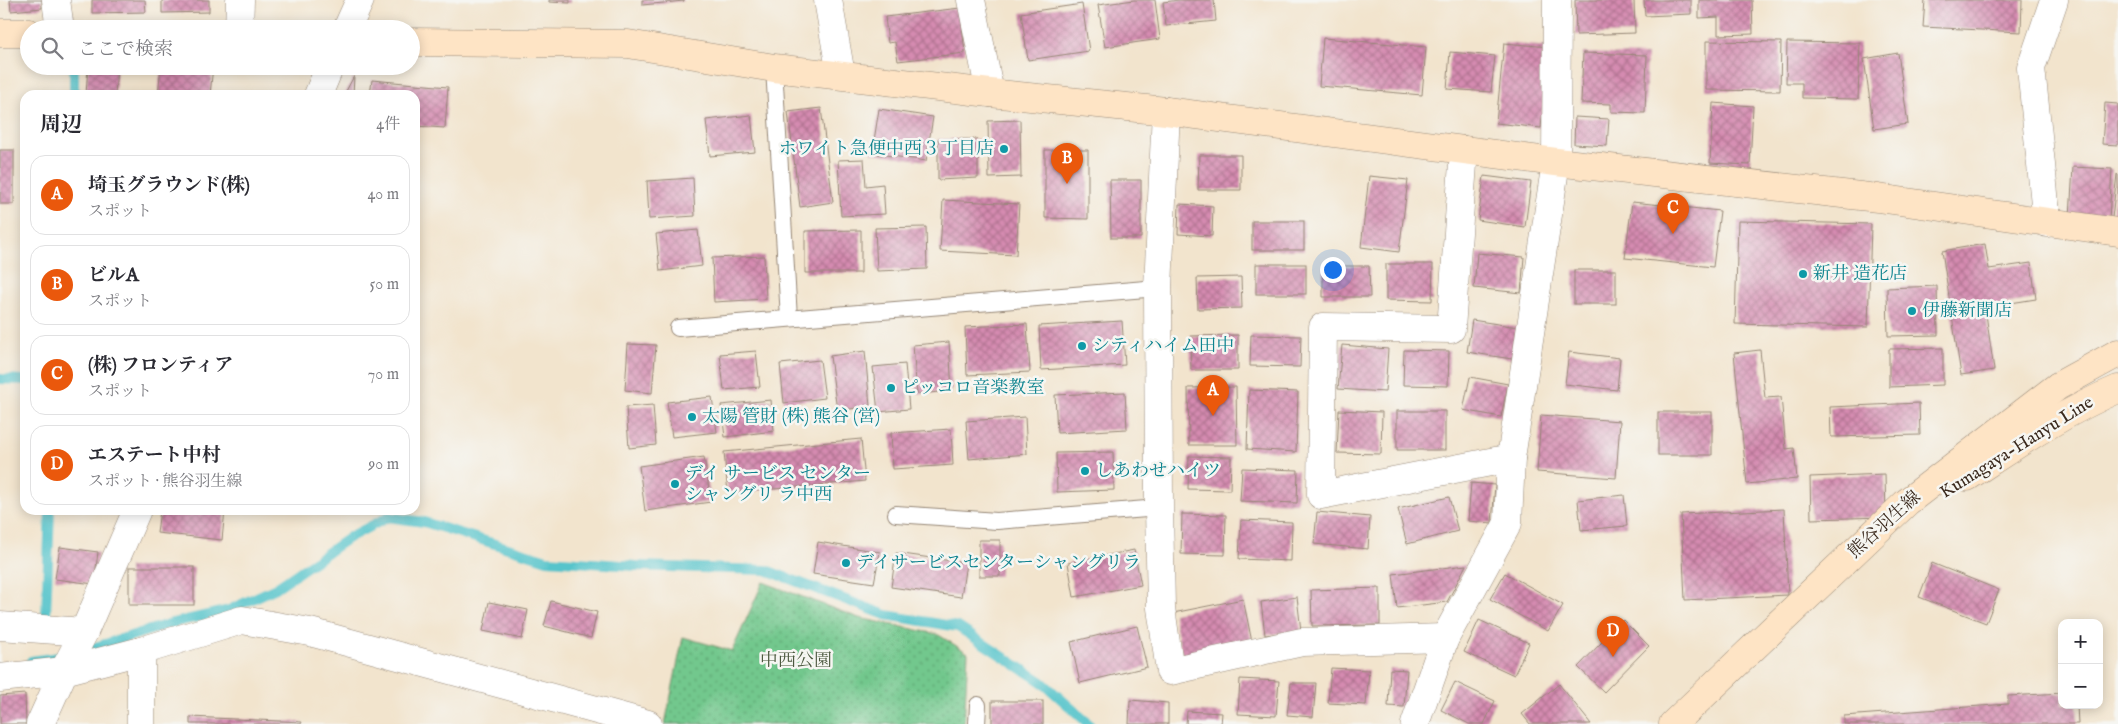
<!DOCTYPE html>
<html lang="ja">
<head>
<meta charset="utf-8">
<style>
  body { margin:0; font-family:"IM FELL English","Noto Serif JP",serif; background:#f7f7f7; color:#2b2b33 }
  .controls { position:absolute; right:15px; bottom:15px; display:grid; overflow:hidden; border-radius:10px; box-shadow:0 2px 12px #0003 }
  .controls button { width:45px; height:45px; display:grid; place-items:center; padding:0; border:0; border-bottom:1px solid #e1e1e2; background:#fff; color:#2b2b33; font:25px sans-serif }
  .you { position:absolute; left:1332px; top:269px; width:18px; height:18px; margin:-12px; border:4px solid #fff; border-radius:50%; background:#1a73e8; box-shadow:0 0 0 8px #1a73e833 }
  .badge { display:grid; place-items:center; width:32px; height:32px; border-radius:50%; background:#ea580c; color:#fff; font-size:16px; font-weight:700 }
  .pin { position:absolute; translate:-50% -41px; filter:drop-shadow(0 1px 2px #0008) }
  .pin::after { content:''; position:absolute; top:26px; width:18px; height:15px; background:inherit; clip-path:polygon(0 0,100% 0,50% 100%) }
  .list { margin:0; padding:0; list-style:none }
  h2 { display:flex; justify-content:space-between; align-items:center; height:65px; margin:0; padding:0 20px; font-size:21px }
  h2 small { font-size:16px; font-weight:400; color:#7c7c81 }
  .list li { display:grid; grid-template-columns:32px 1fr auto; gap:15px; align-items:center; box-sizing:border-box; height:80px; margin:0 10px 10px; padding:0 10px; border:1px solid #e1e1e2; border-radius:15px }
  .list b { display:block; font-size:19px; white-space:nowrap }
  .list p { margin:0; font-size:16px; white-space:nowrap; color:#7c7c81 }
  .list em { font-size:16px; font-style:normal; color:#7c7c81 }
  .icon { flex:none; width:28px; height:28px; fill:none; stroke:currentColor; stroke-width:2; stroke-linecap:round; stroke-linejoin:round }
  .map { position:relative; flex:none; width:2118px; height:724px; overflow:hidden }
  .search { position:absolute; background:#fff; box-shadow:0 2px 12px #0003; left:20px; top:20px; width:400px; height:55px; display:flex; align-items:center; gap:12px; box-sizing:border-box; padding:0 18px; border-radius:28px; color:#7c7c81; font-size:19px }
  .panel { position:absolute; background:#fff; box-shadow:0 2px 12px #0003; left:20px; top:90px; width:400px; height:425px; border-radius:15px }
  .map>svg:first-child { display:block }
  .park { fill:url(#park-dots); stroke:#567956 }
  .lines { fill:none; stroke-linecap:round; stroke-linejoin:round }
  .stream { stroke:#56c4cb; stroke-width:10 }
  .building { fill:url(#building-cross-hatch) }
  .lane-casing { stroke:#968776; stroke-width:18 }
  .street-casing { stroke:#968776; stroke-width:29 }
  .secondary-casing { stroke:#968776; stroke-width:29 }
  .lane { stroke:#fff; stroke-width:16 }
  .street { stroke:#fff; stroke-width:28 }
  .secondary { stroke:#fee4c5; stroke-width:28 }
  .culture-dot { fill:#0f9aa8; stroke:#f6f6f2; stroke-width:2 }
  .labels { text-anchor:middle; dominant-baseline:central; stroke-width:5; stroke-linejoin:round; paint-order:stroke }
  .culture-label { font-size:18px; fill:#0d838f; stroke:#f6f6f2; text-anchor:start }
  .street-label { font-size:18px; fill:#3b2a1e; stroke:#f6f6f2 }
  .park-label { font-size:18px; fill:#4c593f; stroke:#f6f6f2 }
</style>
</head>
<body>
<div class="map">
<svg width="2118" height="724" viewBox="0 0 2118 724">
  <defs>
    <pattern id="park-dots" width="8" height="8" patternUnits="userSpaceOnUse" patternTransform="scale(1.25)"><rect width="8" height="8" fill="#72c88d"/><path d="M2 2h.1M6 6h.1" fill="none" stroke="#5fa373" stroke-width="1.8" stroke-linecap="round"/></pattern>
    <pattern id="building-cross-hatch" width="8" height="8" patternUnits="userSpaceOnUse" patternTransform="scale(1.25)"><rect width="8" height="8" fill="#d58bb1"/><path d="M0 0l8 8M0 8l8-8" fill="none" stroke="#ae728f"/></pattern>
  </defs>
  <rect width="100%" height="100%" fill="#f6f6f2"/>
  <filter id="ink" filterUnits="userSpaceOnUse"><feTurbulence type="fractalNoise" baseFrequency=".02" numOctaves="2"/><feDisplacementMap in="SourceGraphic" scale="10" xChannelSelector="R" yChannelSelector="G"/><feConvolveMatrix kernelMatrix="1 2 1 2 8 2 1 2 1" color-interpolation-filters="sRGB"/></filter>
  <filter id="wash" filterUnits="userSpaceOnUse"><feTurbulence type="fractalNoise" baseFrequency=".0096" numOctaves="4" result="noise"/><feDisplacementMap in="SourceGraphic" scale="20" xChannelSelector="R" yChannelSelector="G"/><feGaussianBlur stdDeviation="1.12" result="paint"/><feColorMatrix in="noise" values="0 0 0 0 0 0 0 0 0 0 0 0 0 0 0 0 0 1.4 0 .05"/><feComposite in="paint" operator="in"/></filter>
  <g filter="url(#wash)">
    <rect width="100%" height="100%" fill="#f2e4cd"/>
    <path class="park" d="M763,582l96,36 78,16 31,19 -4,71h-299l18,-87 49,14z"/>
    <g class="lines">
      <g class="stream">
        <path d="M74,66v29"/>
        <path d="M0,379l25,1"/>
        <path d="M46,616l4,-106"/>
        <path d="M31,661l36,-5 105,-33 57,-13 47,-22 74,-51 38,-20 36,5 123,38 89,6 130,4 120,45 72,12 84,55 47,42"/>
      </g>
    </g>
    <g id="blocks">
      <g class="building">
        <path d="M10,0h32v8l-31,3z"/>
        <path d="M92,0h53l1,12 -54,1z"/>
        <path d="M162,0h47v12l-47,1z"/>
        <path d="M549,0h21v3l-21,-1z"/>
        <path d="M642,0h42v1l-42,4z"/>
        <path d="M1134,0h21l5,39 -55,8 -7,-42z"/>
        <path d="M1179,0h35l2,21 -50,5 -3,-24z"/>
        <path d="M1575,0h59l1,33 -59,2z"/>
        <path d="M1644,0h47v14l-46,2z"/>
        <path d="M1699,0h53l1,34 -35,1v-18l-19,1z"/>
        <path d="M1925,0h97l-1,32 -98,-5z"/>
        <path d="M1082,4l7,47 -61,9 -7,-47z"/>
        <path d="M960,8l5,45 -67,8 -3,-19 -7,1 -3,-26z"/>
        <path d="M1323,38l103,9 -4,48 -103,-9z"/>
        <path d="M1706,41l75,1 -1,49 -74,-1z"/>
        <path d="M1787,42l73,1 -2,56 -56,-1v-15h-16z"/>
        <path d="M1504,43l45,4 -8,81 -45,-5z"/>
        <path d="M1450,52l45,4 -4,36 -44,-3z"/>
        <path d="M1583,53l64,2 -2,58 -34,-1v-8l-30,-1z"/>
        <path d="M1898,53l10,71 -34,5 -10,-70z"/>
        <path d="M88,66h29l-2,29h-29z"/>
        <path d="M161,66h52l-3,29h-52z"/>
        <path d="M354,76l-1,19h-9z"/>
        <path d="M372,80l76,7 -3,41 -30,-2v-31h-45z"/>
        <path d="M1713,103l40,3 -3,59 -40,-2z"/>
        <path d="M2105,103l13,1v41l-16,-1z"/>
        <path d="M821,108l12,94 -33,5 -12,-95z"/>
        <path d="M879,109l54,8 -7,44 -54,-8z"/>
        <path d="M751,115l4,37 -45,4 -4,-36z"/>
        <path d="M1575,117l34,2 -2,27 -33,-2z"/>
        <path d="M1020,120l1,57 -32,1 -1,-57z"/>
        <path d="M938,139h40v39l-40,2z"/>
        <rect x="0" y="150" width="14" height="54"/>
        <path d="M1045,150h43v69l-43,-1z"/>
        <path d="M1199,155h42v35h-43z"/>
        <path d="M864,159l2,27 17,-2 2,30 -44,2 -3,-56z"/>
        <path d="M2073,167l39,2 -3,51 -39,-3z"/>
        <path d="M2117,174l1,1v52h-7z"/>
        <path d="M1369,176l39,4 -9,72 -38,-5z"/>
        <path d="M1484,176l47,6 -6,45 -47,-7z"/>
        <path d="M693,178l2,38 -46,3 -2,-38z"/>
        <path d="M1110,180h31v58h-30z"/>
        <path d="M943,200l76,4 -3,51 -76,-4z"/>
        <path d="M1632,202l88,9 -7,56 -88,-9z"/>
        <path d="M1179,204l34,2 -1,30 -34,-2z"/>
        <rect x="1252" y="221" width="52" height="29"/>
        <path d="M1738,221l133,3 -3,103 -133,-3z"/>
        <path d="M926,227l1,42 -50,2 -2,-43z"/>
        <path d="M698,230l4,36 -42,5 -4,-37z"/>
        <path d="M861,230v43h-56v-42z"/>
        <path d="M1985,244l4,25 42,-6 5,36 -51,8 9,63 -33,5 -19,-124z"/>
        <path d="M1477,253l47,4 -3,36 -47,-5z"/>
        <path d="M764,256l2,43 -52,3 -2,-44z"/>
        <rect x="1256" y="264" width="50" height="30"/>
        <path d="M1386,264h47l-1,37 -46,-1z"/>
        <path d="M1323,266h46l1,31h-47z"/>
        <rect x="1574" y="270" width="42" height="34"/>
        <path d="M1241,277l1,31 -44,1 -1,-31z"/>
        <path d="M1937,286l1,49 -50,1 -1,-48z"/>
        <path d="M1472,320l45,7 -5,32 -45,-7z"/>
        <path d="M1122,321l3,44 -84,5 -2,-44z"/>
        <path d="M1027,324l3,48 -63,3 -2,-48z"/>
        <path d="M1238,335v35h-47l-1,-34z"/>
        <path d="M1251,335l50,1 -1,31 -50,-1z"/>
        <path d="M949,342l3,49 -35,3 -4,-49z"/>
        <path d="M628,344l28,1 -4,48 -27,-3z"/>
        <path d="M1342,345l46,4 -3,43 -47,-3z"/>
        <path d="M1943,348v37l-54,2v-38z"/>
        <path d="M1404,350l45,1 -1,35 -45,-1z"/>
        <path d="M1760,350l5,48 16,-1 5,52 8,-1 3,31 -50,5 -13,-131z"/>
        <path d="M756,351l4,36 -36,3 -4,-36z"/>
        <path d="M865,351l5,55 -33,5 -7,-55z"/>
        <path d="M1569,352l51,6 -3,32 -52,-6z"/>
        <path d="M820,360l5,38 -41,5 -4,-39z"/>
        <path d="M905,364l4,45 -31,3 -5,-45z"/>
        <path d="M1470,377l38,7 -7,33 -38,-7z"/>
        <path d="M1236,387l1,58h-48l-1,-57z"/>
        <path d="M1249,390l49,2 -2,60 -49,-3z"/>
        <path d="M1125,392l2,37 -70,4 -2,-38z"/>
        <path d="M712,397l5,35 -45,5 -5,-35z"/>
        <path d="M771,400l3,31 -49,6 -4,-32z"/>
        <path d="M1919,403l1,32 -89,2 -1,-30z"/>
        <path d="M653,405l3,40 -27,3 -3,-41z"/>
        <path d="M1339,410l43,2 -1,42 -44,-1z"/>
        <rect x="1397" y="411" width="48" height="39"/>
        <rect x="1658" y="412" width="54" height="43"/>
        <path d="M1541,415l79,6 -4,57 -79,-6z"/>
        <path d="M1025,417l2,37 -58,5 -3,-38z"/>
        <path d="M951,429l2,36 -60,4 -2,-36z"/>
        <path d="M861,439l4,42 -137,12 -4,-41z"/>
        <path d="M1113,452l1,38 -57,2 -1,-39z"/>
        <path d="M1189,456l42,1 -1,33 -42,-1z"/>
        <path d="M704,457l7,45 -66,9 -6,-45z"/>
        <path d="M1242,468l56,2 -1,33 -57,-2z"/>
        <path d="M1885,474l1,43 -75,2 -1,-42z"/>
        <path d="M1471,483l24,2 -3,38 -24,-2z"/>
        <path d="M1624,495l3,31 -46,4 -3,-30z"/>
        <path d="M1449,497l9,34 -51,13 -9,-35z"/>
        <path d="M1784,509l4,86 -103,5 -4,-86z"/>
        <path d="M160,510h65l-3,30 -65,-7z"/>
        <path d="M1317,512l53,5 -2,32 -54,-5z"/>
        <path d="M1182,514l44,1 -1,40 -44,-1z"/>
        <path d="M1241,520l51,2 -1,39 -52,-2z"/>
        <rect x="979" y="540" width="21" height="36"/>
        <path d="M818,542l62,10 -6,31 -61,-9z"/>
        <path d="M60,547l38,5 -4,32 -39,-5z"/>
        <path d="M1134,550l7,35 -67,12 -6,-34z"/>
        <path d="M896,553l70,10 -5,34 -70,-10z"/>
        <path d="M1932,563l67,27 -13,33 -67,-26z"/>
        <path d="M1466,565l-19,37 -50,6 -4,-34z"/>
        <rect x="129" y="567" width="65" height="38"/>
        <path d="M1505,573l58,32 -15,26 -58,-32z"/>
        <path d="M1380,588v37l-68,1 -1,-36z"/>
        <path d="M1297,597l4,34 -36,4 -4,-33z"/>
        <path d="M1243,599l9,43 -70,14 -9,-43z"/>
        <path d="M551,601l46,11 -6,26 -47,-12z"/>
        <path d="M489,602l39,8 -6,29 -39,-8z"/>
        <path d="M1479,620l50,23 -15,32 -50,-23z"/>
        <path d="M1623,620l26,26 -45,46 -26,-25z"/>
        <path d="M1137,626l10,41 -67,16 -9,-41z"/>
        <path d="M1331,668l38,2 -3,35 -38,-2z"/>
        <path d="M1390,669l17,1 -3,37 -16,-1z"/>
        <path d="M1240,679l39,2 -3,35 -38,-2z"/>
        <path d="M1455,682l40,19 -11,23h-15l-28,-14z"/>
        <path d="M1291,683h25l-3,34 -26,-2z"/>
        <path d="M1559,684l32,40h-61l-8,-10z"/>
        <path d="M2062,693v12h15l1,19h-234v-8l164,-12v-8z"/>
        <path d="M25,694l1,30h-26v-28z"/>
        <path d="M1130,700l38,3v21h-39z"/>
        <rect x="992" y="701" width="51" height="23"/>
        <path d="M1187,711l35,2 -1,11h-35z"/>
        <path d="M190,717l112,5 -1,2h-111z"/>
      </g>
    </g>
  </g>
  <g filter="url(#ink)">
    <use href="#blocks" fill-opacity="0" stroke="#968776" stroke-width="1"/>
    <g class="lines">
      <defs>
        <g id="lane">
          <path d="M774,68l15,250"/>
          <path d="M678,328l480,-40"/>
          <path d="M896,514l101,7 162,-13"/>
          <path d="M977,724l1,-19"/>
        </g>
        <g id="street">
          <path d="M56,0l4,29"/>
          <path d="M828,0l13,75"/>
          <path d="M971,0l19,93"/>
          <path d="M239,29l1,-29"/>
          <path d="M347,29l13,-29"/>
          <path d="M318,95l12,-29"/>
          <path d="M1166,111l-8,177 1,220 2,100 9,63 132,-29 143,-4"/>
          <path d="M1464,150l-13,179 -128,-2 -2,168 190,-37"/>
          <path d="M2047,223l-16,-155 23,-68"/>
          <path d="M0,626l84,6"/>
          <path d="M0,678l64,-7 77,-20 101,-31 68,12 338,92"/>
          <path d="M40,724l24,-53 20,-39 53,-122"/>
          <path d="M141,724v-73"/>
          <path d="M1415,724l30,-86 63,-115 3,-65 45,-296 1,-162"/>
        </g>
        <g id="secondary">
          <path d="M0,33h29"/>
          <path d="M411,42l217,2 146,24 216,25 176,18 390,51 322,36 240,34"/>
          <path d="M1967,477c49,-32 97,-65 151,-88"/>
          <path d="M1673,724l234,-222 151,-116 60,-33"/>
        </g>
      </defs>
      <use href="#lane" class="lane-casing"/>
      <use href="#street" class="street-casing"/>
      <use href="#secondary" class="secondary-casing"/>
      <use href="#lane" class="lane"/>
      <use href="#street" class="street"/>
      <use href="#secondary" class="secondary"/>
    </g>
  </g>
  <g class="culture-dot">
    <circle cx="1004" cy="149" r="5"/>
    <circle cx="1803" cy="274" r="5"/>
    <circle cx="1912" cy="311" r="5"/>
    <circle cx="1082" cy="346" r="5"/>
    <circle cx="891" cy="388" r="5"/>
    <circle cx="692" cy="417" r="5"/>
    <circle cx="1085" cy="471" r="5"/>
    <circle cx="675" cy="484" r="5"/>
    <circle cx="846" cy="563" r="5"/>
  </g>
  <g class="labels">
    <g class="culture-label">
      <text x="994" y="149" text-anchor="end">ホワイト急便中西３丁目店</text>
      <text x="1813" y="274">新井 造花店</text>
      <text x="1922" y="311">伊藤新聞店</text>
      <text x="1092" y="346">シティハイム田中</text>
      <text x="901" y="388">ピッコロ音楽教室</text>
      <text x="702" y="417">太陽 管財 (株) 熊谷 (営)</text>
      <text x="1095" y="471">しあわせハイツ</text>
      <text x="685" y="474">デイ サービス センター<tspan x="685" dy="21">シャングリ ラ中西</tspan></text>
      <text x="856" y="563">デイサービスセンターシャングリラ</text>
    </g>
    <g class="street-label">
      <text transform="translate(2017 448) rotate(-32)">Kumagaya-Hanyu Line</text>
      <text transform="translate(1885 525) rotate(-42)">熊谷羽生線</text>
    </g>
    <g class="park-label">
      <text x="796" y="661">中西公園</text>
    </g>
  </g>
</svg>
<div class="controls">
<button>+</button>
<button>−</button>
</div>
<div class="you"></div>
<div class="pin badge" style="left:1213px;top:416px">A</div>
<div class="pin badge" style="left:1067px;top:184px">B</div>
<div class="pin badge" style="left:1673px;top:234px">C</div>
<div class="pin badge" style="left:1613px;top:657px">D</div>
<div class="search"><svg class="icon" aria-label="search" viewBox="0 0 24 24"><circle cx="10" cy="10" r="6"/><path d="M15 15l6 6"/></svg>ここで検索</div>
<section class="panel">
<h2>周辺<small>4件</small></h2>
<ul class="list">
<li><span class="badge">A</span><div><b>埼玉グラウンド(株)</b><p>スポット</p></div><em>40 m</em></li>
<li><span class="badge">B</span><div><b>ビルA</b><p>スポット</p></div><em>50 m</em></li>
<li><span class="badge">C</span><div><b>(株) フロンティア</b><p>スポット</p></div><em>70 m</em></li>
<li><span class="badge">D</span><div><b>エステート中村</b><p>スポット · 熊谷羽生線</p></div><em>90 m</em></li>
</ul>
</section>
</div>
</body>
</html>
